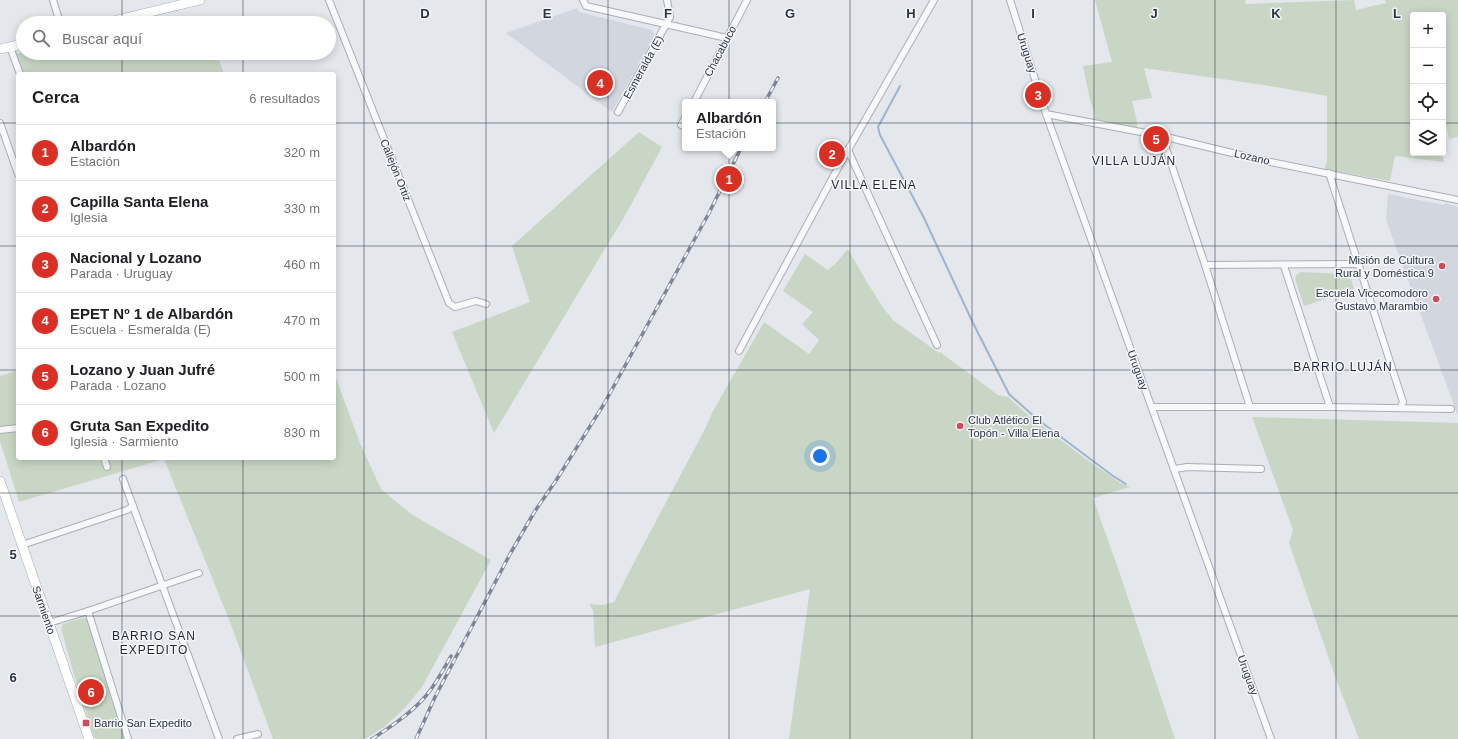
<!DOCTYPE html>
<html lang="es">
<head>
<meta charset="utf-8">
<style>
  body { margin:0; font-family:Arial,sans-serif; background:#f6f6f6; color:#202124 }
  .controls { position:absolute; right:12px; top:12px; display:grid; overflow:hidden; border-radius:4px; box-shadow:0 2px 10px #0003 }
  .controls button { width:36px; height:36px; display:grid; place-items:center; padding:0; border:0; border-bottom:1px solid #e0e0e0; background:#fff; color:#202124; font:20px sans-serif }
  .you { position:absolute; left:820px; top:456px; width:14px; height:14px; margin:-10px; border:3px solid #fff; border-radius:50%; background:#1a73e8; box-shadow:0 0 0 6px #1a73e833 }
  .badge { display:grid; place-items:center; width:26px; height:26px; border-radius:50%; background:#d93025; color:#fff; font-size:13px; font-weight:700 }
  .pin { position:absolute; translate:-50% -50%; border:2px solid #fff; box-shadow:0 1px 4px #0006 }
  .popup { position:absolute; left:682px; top:99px; width:94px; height:52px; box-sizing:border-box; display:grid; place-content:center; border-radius:4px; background:#fff; filter:drop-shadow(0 1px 3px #0005); font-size:13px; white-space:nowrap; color:#757577 }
  .popup b { font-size:15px; color:#202124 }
  .popup::after { content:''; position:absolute; left:50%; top:100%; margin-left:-8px; border:8px solid transparent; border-top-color:#fff }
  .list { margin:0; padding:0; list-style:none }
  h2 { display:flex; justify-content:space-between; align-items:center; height:52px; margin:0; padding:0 16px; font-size:17px }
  h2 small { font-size:13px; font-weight:400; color:#757577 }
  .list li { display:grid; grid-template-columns:26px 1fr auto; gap:12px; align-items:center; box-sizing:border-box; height:56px; padding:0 16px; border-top:1px solid #e0e0e0 }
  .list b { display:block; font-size:15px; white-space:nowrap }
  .list p { margin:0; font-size:13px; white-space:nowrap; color:#757577 }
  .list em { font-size:13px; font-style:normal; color:#757577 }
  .icon { flex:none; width:22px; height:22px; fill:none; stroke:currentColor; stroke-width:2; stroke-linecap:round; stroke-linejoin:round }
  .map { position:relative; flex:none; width:1458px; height:739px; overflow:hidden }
  .search { position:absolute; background:#fff; box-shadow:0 2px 10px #0003; left:16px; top:16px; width:320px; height:44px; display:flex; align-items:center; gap:10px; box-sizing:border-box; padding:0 14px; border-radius:22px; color:#757577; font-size:15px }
  .panel { position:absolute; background:#fff; box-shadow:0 2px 10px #0003; left:16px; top:72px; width:320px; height:388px; border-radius:4px }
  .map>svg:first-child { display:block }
  .built { fill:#d2d6de }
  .green { fill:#c9d6c5 }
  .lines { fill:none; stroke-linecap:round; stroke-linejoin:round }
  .stream { stroke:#9fb4cc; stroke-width:2 }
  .minor-casing { stroke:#a9aeb7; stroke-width:8 }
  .secondary-casing { stroke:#a9aeb7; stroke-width:10 }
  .minor { stroke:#f7f8fa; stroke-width:6 }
  .secondary { stroke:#fff; stroke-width:9 }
  .rail-casing { stroke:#7d8696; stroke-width:3.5 }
  .rail { stroke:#f4f6f9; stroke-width:2; stroke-dasharray:6; stroke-linecap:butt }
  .grid { fill:none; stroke:#2b3445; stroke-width:1; stroke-opacity:0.55 }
  .poi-dot { fill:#d1495b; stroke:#f4f6f9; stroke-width:1.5 }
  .labels { text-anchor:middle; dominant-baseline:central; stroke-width:3; stroke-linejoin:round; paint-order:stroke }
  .street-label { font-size:11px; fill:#2b3445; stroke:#f4f6f9 }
  .poi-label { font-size:11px; fill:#2b3445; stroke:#f4f6f9; text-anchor:end }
  .neighbourhood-label { font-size:12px; letter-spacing:1px; fill:#1d2536; stroke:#f4f6f9 }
  .grid-label { font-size:13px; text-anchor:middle; font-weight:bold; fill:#2b3445; stroke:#f4f6f9; stroke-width:3; stroke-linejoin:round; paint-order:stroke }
</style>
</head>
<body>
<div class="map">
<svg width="1458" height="739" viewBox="0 0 1458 739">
  <rect width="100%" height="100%" fill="#e4e7ec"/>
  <g class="built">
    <path d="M577,8l2,4 73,18 3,5 -43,77 -106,-79z"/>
    <path d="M1388,194l56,11 1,-2 13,4v209l-72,-196z"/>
  </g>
  <g class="green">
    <path d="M1095,0h150l1,4 108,-4 2,10 30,-7 -1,-3h73v137l-9,2 -6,-30v-94h-30v138h29l2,9 -49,-6 -5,25 -66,-12 3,-7v-66l-63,-11 -120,-17 8,30 -20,3 5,20v7l-43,-9 1,-4 -5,-15 -7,-34 29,-4z"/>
    <path d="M23,52l193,1 8,21h-206l-8,-19z"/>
    <path d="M639,132l23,15 -36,67 -132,219 -42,-101 78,-30 -18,-56z"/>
    <path d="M848,249l17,30 19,30 10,12 45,32 1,-1 58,43 10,2 21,19 54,41 36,25 11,5 -37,11 27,76 55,165h-386l21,-150 -215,58 -2,-37 -4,-6 14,1 11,-3 17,-34 73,-137 9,-20 51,-89 45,32 10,-14 -17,-16 11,-12 -30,-21 22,-37 23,16 7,-6z"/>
    <path d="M1301,272l45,2 5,5 3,10 -50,17 -9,-27 2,-5z"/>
    <path d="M18,370v88h316v-85l26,70 21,46 30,25 80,46 -69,127 -17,21 -21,19 -19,12h-92l-43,-117 -66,-163 -145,43 -19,-61v-65z"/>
    <path d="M1252,417l206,6v316h-99l-23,-60 -47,-136 4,-13z"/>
    <path d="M82,618h3l3,2 37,119h-29l-2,-2 -20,-62 -13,-47 2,-4z"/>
  </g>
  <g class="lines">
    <path class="stream" d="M900,86l-22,41 2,8 44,83 49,105 36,71 28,25 76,57 13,8"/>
    <defs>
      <g id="minor">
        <path d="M53,0l7,23"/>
        <path d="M329,0l120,303 6,4 21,-6 10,3"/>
        <path d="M583,0l3,6 141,32"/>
        <path d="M1010,0l36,114 225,625"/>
        <path d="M10,47l10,27"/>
        <path d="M694,102l53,-102"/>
        <path d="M618,112l52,-95 -3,-17"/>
        <path d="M1046,114l116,22 99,24 197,40"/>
        <path d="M0,123l18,51"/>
        <path d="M681,125l4,-7"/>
        <path d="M1162,136l43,129 45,142"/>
        <path d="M848,150l89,195"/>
        <path d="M1329,173l74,229 -3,6"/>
        <path d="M1205,265l153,-1"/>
        <path d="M1284,266l46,141"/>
        <path d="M739,351l101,-187 94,-164"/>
        <path d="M1152,407h178l121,2"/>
        <path d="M0,430l18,-2"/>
        <path d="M104,458l3,9"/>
        <path d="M1175,469l12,-2 74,2"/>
        <path d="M123,479l96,260"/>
        <path d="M22,545l105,-35 6,-4"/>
        <path d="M88,611l40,128"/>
        <path d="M49,623l39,-12 111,-38"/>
        <path d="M237,739l21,-5"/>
      </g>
      <g id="secondary">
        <path d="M105,23l95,-23"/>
        <path d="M0,49l23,-5"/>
        <path d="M0,481l89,258"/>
      </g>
    </defs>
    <use href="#minor" class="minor-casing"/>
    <use href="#secondary" class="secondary-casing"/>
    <use href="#minor" class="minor"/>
    <use href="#secondary" class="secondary"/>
    <defs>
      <g id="rail">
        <path d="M765,102l13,-24"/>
        <path d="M372,739c18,-12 38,-25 52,-41 11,-12 19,-28 27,-42"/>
        <path d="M416,739l19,-42 75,-143 25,-43 22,-32 47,-75 105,-191 32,-65"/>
      </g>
    </defs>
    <use href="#rail" class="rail-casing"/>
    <use href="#rail" class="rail"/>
  </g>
  <path class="grid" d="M122,0v23M243,0v23M364,0v739M486,0v739M608,0v739M729,0v739M850,0v739M972,0v739M1094,0v739M1215,0v739M1336,0v739M122,53v21M243,53v21M0,123h18M334,123h1079M1443,123h15M0,246h18M334,246h1124M0,370h18M334,370h1124M122,458v281M243,458v281M0,493h1458M0,616h1458"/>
  <g class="poi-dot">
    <circle cx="1442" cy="266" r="4"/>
    <circle cx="1436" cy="299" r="4"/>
    <circle cx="960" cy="426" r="4"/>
    <rect x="82" y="719" width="8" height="8" rx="2"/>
  </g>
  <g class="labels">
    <g class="street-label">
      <text transform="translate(720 51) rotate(-62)">Chacabuco</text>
      <text transform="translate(1027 53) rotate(72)">Uruguay</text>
      <text transform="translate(643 67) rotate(-61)">Esmeralda (E)</text>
      <text transform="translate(1252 157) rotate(13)">Lozano</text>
      <text transform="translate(396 170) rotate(68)">Callejón Ortiz</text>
      <text transform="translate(1138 370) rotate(70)">Uruguay</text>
      <text transform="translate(44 610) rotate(71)">Sarmiento</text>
      <text transform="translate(1248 675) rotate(70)">Uruguay</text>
    </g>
    <g class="poi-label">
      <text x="1434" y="260">Misión de Cultura<tspan x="1434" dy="13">Rural y Doméstica 9</tspan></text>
      <text x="1428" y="293">Escuela Vicecomodoro<tspan x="1428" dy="13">Gustavo Marambio</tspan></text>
      <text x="968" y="420" text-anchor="start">Club Atlético El<tspan x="968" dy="13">Topón - Villa Elena</tspan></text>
      <text x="94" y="723" text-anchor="start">Barrio San Expedito</text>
    </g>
    <g class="neighbourhood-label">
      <text x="1134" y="161">VILLA LUJÁN</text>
      <text x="874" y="185">VILLA ELENA</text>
      <text x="1343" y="367">BARRIO LUJÁN</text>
      <text x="154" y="636">BARRIO SAN<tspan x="154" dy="14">EXPEDITO</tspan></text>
    </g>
  </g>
  <g class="grid-label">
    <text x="425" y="18">D</text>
    <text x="547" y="18">E</text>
    <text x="668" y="18">F</text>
    <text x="790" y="18">G</text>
    <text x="911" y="18">H</text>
    <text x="1033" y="18">I</text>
    <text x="1154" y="18">J</text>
    <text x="1276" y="18">K</text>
    <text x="1397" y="18">L</text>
    <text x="13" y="559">5</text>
    <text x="13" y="682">6</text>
  </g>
</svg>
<div class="controls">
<button>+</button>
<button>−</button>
<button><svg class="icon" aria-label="locate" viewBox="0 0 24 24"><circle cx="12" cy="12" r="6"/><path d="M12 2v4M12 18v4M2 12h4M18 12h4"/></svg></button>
<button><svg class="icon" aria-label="layers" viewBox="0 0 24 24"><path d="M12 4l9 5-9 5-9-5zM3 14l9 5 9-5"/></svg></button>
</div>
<div class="you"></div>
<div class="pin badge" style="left:729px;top:179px">1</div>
<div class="popup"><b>Albardón</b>Estación</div>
<div class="pin badge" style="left:832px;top:154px">2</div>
<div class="pin badge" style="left:1038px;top:95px">3</div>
<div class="pin badge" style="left:600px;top:83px">4</div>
<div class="pin badge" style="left:1156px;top:139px">5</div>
<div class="pin badge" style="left:91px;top:692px">6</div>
<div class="search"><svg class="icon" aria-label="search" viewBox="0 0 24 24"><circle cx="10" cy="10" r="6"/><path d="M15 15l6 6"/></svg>Buscar aquí</div>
<section class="panel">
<h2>Cerca<small>6 resultados</small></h2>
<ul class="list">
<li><span class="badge">1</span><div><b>Albardón</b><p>Estación</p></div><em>320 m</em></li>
<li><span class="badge">2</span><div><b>Capilla Santa Elena</b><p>Iglesia</p></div><em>330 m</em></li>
<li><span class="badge">3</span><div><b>Nacional y Lozano</b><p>Parada · Uruguay</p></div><em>460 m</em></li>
<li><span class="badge">4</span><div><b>EPET Nº 1 de Albardón</b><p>Escuela · Esmeralda (E)</p></div><em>470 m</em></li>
<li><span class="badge">5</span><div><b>Lozano y Juan Jufré</b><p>Parada · Lozano</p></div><em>500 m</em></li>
<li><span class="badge">6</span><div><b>Gruta San Expedito</b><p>Iglesia · Sarmiento</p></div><em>830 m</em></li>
</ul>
</section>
</div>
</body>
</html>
